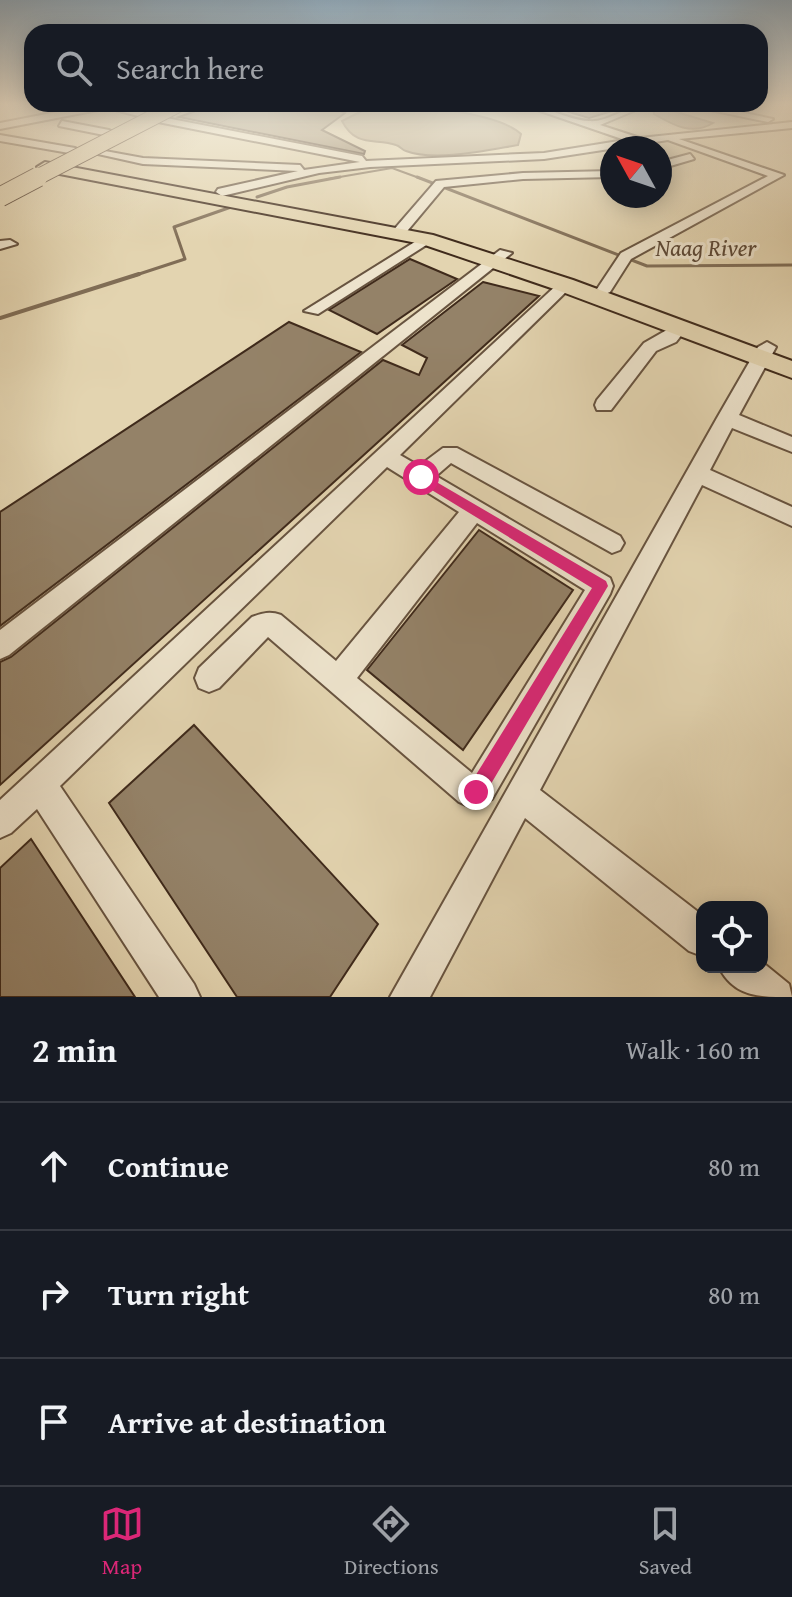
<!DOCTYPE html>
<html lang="en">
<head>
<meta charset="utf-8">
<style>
  body { margin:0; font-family:"Gentium Book Plus",serif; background:#20242c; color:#f1f3f6 }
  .controls { position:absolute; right:24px; bottom:24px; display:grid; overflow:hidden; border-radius:16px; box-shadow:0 4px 20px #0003 }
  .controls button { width:72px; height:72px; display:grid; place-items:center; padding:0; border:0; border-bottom:2px solid #363941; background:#171b24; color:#f1f3f6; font:40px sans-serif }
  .compass { position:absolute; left:600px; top:136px; width:72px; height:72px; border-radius:50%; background:#171b24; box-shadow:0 4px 20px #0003; rotate:310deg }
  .stop { position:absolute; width:24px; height:24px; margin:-18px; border:6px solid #db2777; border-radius:50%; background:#fff }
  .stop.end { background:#db2777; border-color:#fff; box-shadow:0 2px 8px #0008 }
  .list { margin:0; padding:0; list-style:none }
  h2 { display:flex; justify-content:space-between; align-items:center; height:104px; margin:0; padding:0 32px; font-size:34px }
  h2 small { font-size:26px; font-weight:400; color:#9ea1a6 }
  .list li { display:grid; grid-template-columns:52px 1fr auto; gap:24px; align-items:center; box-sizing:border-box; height:128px; padding:0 32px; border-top:2px solid #363941 }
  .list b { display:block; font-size:30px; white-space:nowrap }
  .list em { font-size:26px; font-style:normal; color:#9ea1a6 }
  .icon { flex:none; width:44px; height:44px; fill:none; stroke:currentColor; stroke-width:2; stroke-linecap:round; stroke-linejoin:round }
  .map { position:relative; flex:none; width:792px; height:997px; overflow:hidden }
  .search { position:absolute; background:#171b24; box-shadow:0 4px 20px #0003; left:24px; right:24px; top:24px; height:88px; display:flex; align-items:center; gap:20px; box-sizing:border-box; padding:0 28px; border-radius:24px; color:#9ea1a6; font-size:30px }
  .sheet { height:488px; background:#171b24 }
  nav { display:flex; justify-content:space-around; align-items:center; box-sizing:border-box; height:112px; border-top:2px solid #363941; background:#171b24; font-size:22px; color:#9ea1a6 }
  nav a { display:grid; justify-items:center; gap:4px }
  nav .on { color:#db2777 }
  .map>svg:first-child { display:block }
  .water { fill:#ab9a7d; stroke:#806d56; stroke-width:2 }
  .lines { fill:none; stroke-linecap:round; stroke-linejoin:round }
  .stream-far2 { stroke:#806d56; stroke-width:2 }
  .stream-far1 { stroke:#806d56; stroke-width:3 }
  .stream { stroke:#806d56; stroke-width:4 }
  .building { fill:#948268; stroke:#3f2a1b; stroke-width:2 }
  .minor-casing { stroke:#685440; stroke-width:4 }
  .highway-casing { stroke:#3f2a1b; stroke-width:4 }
  .minor { fill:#ede3cc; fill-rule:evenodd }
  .highway { fill:#e3d4b0; fill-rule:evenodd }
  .highway-bridge-far1-casing { stroke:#3f2a1b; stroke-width:17; stroke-linecap:butt }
  .highway-bridge-casing { stroke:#3f2a1b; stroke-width:21; stroke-linecap:butt }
  .highway-bridge-far1 { stroke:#e3d4b0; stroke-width:15 }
  .highway-bridge { stroke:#e3d4b0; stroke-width:19 }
  .route { fill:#db2777 }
  .labels { text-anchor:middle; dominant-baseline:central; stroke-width:6; stroke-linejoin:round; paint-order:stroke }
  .far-water-label { font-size:24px; font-style:italic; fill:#5a4634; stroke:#ede3cc }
</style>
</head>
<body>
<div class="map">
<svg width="792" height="997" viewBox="0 0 792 997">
  <rect width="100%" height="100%" fill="#e3d4b0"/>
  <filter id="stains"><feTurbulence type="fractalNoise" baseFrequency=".0025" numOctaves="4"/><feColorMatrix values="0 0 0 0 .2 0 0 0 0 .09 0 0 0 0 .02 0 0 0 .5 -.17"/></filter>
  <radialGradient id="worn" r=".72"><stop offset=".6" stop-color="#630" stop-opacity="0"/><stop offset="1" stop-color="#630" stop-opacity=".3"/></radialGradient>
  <g class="water">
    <path d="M376,104c34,0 122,8 145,30l-3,11c-30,5 -83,17 -112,6 -4,-1 -6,-5 -10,-6 -21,-7 -40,3 -54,-24z"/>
    <path d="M660,107l53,16c-21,13 -40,2 -59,-9v-5z"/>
  </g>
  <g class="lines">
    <path class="stream-far2" d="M328,179l64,-11 30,11"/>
    <g class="stream-far1">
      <path d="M417,177l230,89 145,-1"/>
      <path d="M257,197l30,-10 53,-10"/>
      <path d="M133,276l52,-17 -11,-32 60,-21"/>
    </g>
    <path class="stream" d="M0,318l139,-44"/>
  </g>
  <g class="building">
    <path d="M215,104h110l20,9 -23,17 43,21 -1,3 -185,-37z"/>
    <path d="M543,104h89v1l-43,13z"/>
    <path d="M410,259l47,20 -80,55 -48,-24z"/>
    <path d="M483,282l56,14 -539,489v-123l11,-5 372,-297 36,15 8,-17 -25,-13z"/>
    <path d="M289,322l72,30 -361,274v-114z"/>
    <path d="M479,530l94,60 -110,160 -96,-80z"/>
    <path d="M194,725l184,199 -48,73h-93l-128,-194z"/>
    <path d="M31,839l104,158h-135v-129z"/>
  </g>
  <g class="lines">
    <defs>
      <g id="minor">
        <path d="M98,104h22l31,11 -5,3 -38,-10 -108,21v-6z"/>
        <path d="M328,104l20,3 -5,3z"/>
        <path d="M520,104c25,0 45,16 69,17 19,2 40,-17 61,-17l-50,21 40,13 152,-16v6l-113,11 105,36 -153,84 -21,33 -5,2 -8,-5 24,-36 147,-77 -100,-36 -124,19 -174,8 -51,6 -97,23 -6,-4 2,-3 80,-18 -155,-7 -54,-12 5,-3 49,9 157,7 4,5 56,-8 -207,-41 3,-5 206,40 4,5 178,-8 81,-13z"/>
        <path d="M682,104h20l71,15 -5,3z"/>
        <path d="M62,121l47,9 5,3 -5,3 -50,-10z"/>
        <path d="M0,135l75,13 5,3 -5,3 -75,-13z"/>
        <path d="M690,154l4,5 -34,10v-7z"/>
        <path d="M612,171v6l-89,2 -79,8 -41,49 -12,-3 45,-52 87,-8z"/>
        <path d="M426,235l7,4 -2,3 -113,72 -14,-3z"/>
        <path d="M0,241l10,-1 7,4 -17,5z"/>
        <path d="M500,250l12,3 -503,402 -9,4v-29z"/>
        <path d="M560,282l13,3 -173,170 19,11 24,-18h14l163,88 4,7 -4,7 -8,3 -161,-90 -15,13 174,102 3,8 -3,8 -118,205 -22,8 -11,-5 -191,-165 -49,51 -10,4 -10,-4 -4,-10 4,-10 53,-51c11,-4 18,-6 29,-2l55,46 123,-149 -72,-45 -327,319 134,198 6,13h-41l-122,-188 -26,24 -11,5v-38zM477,523l108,67 -113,183 -115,-95z"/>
        <path d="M679,323l8,5 -11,14 -20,9 -45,59h-14l-2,-5 2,-5 47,-57z"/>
        <path d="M767,342l9,5 -37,68 53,22v15l-60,-24 -22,42 82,37v19l-90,-41 -162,305 162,125v41l-13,-5 -164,-133 -95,179h-40l327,-579 41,-71z"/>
        <path d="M762,962l27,22 3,13c-33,0 -58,0 -73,-30h43z"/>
      </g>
      <path id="highway" d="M45,162l388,73 140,45 219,81v17l-235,-88 -135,-46 -383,-74 -2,-3z"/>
    </defs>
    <use href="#minor" class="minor-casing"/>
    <use href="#highway" class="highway-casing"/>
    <use href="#minor" class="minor"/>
    <use href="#highway" class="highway"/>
    <defs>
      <path id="highway-bridge-far1" d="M34,179l145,-75"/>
      <path id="highway-bridge" d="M0,197l38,-20"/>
    </defs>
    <use href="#highway-bridge-far1" class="highway-bridge-far1-casing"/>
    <use href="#highway-bridge" class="highway-bridge-casing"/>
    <use href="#highway-bridge-far1" class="highway-bridge-far1"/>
    <use href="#highway-bridge" class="highway-bridge"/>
  </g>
  <linearGradient id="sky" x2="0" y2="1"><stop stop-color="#8faabd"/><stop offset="0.43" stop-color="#f2ecdb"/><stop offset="1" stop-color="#f2ecdb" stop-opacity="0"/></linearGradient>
  <rect width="792" height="242" fill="url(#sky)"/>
  <path class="route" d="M421,473l185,108 2,5 -126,213 -6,3 -7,-3v-13l123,-198 -175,-107 -2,-4z"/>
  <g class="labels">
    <g class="far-water-label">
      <text x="706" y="247">Naag River</text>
    </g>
  </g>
  <rect width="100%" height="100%" filter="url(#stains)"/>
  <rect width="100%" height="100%" fill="url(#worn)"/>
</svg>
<div class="controls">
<button><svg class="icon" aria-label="locate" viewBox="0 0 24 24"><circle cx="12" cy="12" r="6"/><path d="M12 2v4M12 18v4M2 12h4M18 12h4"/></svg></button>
</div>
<svg class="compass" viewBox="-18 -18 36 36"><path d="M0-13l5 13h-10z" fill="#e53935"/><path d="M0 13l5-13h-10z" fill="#9ea1a6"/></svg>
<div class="stop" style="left:421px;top:477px"></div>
<div class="stop end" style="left:476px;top:792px"></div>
<div class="search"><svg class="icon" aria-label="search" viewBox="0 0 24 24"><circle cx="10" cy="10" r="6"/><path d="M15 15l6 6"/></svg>Search here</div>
</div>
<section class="sheet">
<h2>2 min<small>Walk · 160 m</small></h2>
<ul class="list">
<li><svg class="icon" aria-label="ahead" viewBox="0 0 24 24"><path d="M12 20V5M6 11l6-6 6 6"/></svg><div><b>Continue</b></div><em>80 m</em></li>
<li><svg class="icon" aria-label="right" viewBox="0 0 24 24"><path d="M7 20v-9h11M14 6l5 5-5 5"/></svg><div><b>Turn right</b></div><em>80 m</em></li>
<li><svg class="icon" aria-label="arrive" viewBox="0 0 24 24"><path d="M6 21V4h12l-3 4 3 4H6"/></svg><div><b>Arrive at destination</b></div></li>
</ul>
</section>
<nav>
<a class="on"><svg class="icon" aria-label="map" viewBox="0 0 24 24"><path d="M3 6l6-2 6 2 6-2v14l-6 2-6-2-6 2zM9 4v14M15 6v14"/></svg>Map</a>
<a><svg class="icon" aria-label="directions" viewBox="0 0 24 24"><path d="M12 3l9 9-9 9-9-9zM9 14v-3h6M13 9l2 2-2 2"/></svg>Directions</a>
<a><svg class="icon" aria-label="saved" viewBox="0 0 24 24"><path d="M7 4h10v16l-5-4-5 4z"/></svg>Saved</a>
</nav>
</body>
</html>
